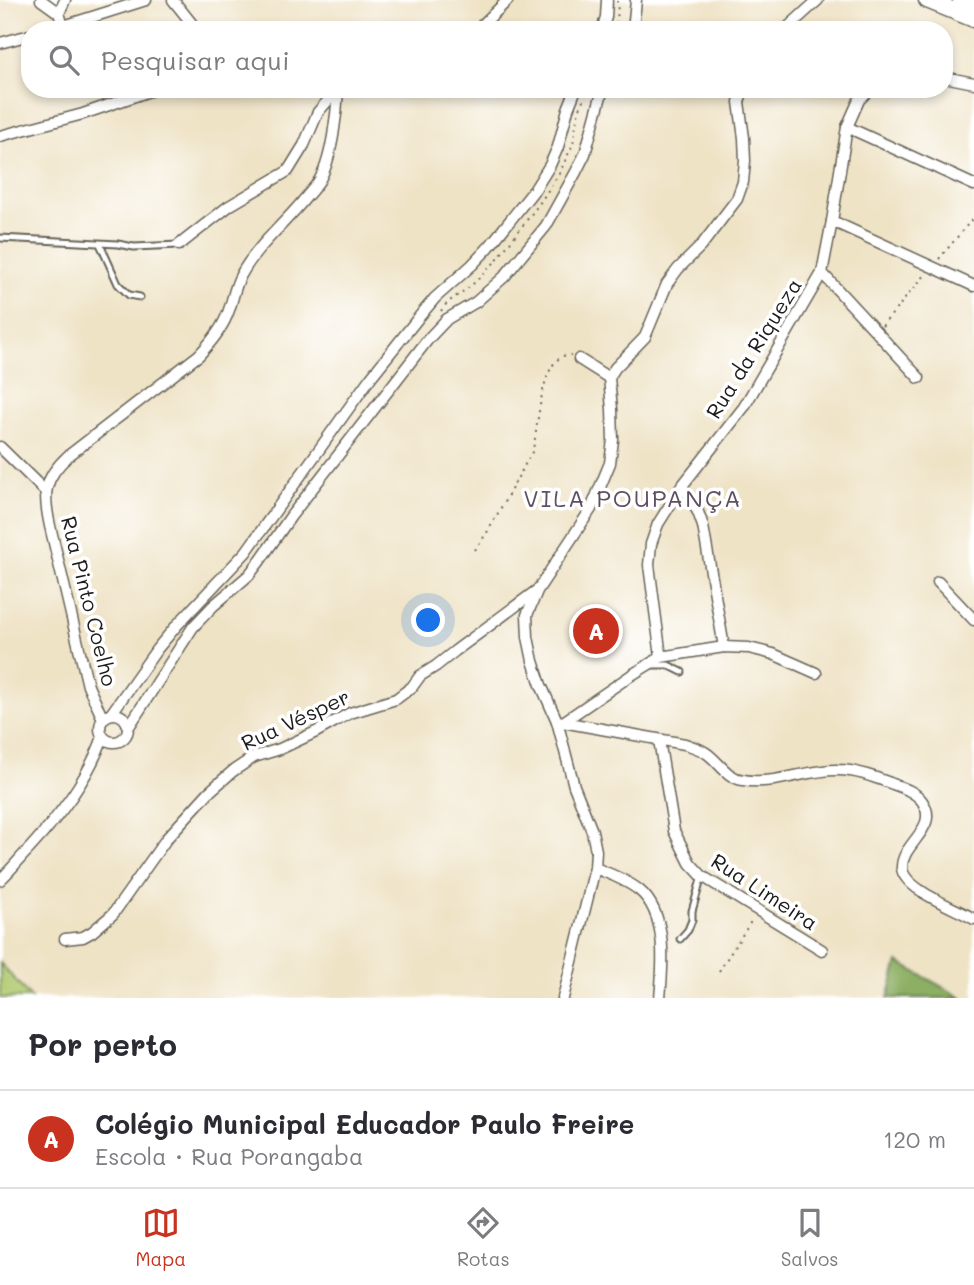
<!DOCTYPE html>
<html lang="pt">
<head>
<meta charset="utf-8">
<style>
  body { margin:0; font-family:Mali,sans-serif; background:#f2f2f3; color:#2b2b33 }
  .you { position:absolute; left:429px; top:621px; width:24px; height:24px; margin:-18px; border:5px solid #fff; border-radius:50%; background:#1a73e8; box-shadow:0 0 0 10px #1a73e833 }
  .badge { display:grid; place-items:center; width:46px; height:46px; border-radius:50%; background:#c8321e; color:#fff; font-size:23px; font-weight:700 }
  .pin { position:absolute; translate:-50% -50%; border:4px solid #fff; box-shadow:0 2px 7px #0006 }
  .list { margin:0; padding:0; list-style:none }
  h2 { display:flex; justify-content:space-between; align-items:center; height:91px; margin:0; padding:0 28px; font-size:30px }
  h2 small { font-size:23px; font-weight:400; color:#7c7c81 }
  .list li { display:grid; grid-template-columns:46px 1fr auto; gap:21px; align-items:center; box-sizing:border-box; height:98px; padding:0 28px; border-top:2px solid #e1e1e2 }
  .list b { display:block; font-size:26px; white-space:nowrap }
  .list p { margin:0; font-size:23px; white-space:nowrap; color:#7c7c81 }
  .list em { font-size:23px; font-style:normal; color:#7c7c81 }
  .icon { flex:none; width:38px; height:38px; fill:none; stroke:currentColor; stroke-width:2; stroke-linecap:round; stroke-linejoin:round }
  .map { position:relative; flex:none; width:974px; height:998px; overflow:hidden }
  .search { position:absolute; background:#fff; box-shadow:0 4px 10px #0003; left:21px; right:21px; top:21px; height:77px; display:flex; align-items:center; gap:18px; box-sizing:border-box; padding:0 24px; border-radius:28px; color:#7c7c81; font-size:26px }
  .sheet { height:189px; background:#fff }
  nav { display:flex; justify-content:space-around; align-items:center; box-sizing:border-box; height:98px; border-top:2px solid #e1e1e2; background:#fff; font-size:19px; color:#7c7c81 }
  nav a { display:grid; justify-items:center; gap:4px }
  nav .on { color:#c8321e }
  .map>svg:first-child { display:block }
  .green { fill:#b0cb72; stroke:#667447; stroke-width:2 }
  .forest { fill:#8caf64; stroke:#546640; stroke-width:2 }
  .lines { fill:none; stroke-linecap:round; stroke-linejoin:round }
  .lane-casing { stroke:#666258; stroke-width:9 }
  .street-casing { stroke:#666258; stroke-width:13 }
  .primary-casing { stroke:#666258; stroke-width:19 }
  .path { stroke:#666258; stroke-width:2; stroke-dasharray:2 5; stroke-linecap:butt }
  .lane { stroke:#fff; stroke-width:5 }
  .street { stroke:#fff; stroke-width:10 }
  .primary { stroke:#fff; stroke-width:16 }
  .labels { text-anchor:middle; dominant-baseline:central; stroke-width:7; stroke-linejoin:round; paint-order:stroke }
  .street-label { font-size:21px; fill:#1c1c1c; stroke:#fff }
  .quarter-label { font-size:24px; letter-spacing:2px; fill:#5f5061; stroke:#fff }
</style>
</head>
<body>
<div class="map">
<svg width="974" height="998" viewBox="0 0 974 998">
  <rect width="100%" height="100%" fill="#fff"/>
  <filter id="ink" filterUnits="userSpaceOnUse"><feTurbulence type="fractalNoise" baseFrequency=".0143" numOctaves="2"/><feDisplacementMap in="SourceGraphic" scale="14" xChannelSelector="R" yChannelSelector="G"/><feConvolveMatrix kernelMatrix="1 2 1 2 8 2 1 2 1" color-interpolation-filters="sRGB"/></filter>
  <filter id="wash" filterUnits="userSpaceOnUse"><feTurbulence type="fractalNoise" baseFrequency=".00686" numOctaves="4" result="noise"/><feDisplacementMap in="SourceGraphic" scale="28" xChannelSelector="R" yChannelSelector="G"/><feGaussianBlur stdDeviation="1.57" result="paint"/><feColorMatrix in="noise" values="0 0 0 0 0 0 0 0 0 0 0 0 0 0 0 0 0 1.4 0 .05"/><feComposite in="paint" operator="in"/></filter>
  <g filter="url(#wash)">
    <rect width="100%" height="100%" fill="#efe3c6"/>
    <path class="green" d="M0,963l31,35h-31z"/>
    <path class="forest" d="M898,962l64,36h-74z"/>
  </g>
  <g filter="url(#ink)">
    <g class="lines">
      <defs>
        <g id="lane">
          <path d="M0,238l118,6 16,3 45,-2"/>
          <path d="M100,244l18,40 11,11 11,2"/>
          <path d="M653,665h15l14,7"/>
          <path d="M680,939l8,-9 4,-10v-9l10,-35"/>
        </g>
        <g id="street">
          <path d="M41,0l18,13 4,13"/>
          <path d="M173,0l24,30"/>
          <path d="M59,13l6,-13"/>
          <path d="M51,30l95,-30"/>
          <path d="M477,30l31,-30"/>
          <path d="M602,30l4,-13 1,-17"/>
          <path d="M633,30l3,-30"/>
          <path d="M785,30l33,-30"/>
          <path d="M0,43l30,-8"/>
          <path d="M944,77l30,6"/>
          <path d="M847,127l127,58"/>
          <path d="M0,136l83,-22 72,-25"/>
          <path d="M832,221l142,65"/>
          <path d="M179,245l50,-39 59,-35 16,-26 14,-33 20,-23"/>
          <path d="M822,273l97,105"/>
          <path d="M579,359l30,19"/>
          <path d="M0,447l46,45"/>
          <path d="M682,486l16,26 5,14 21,121"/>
          <path d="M938,582l36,38"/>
          <path d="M661,657l-12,-92 2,-21 7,-20 24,-38 62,-79 78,-134 10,-52 15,-94 12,-27 11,-11"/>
          <circle cx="114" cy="728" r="14"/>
          <path d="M111,714l46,-65 21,-25 68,-72 125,-175 48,-60 16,-19 37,-33 17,-18 46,-58 15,-24 8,-18 10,-38 8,-20"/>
          <path d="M103,719l-15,-33 -38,-160c-7,-32 -7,-47 18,-70l131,-101c12,-13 24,-27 30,-45 4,-11 6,-25 12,-35 17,-31 45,-52 66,-79 4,-5 10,-11 13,-17 12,-21 17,-66 18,-90"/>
          <path d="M557,721l128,23c9,3 17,5 24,11 11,9 19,23 34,25 31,6 64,-11 95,-10 18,0 36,7 52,13 11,4 25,8 32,18 19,27 -21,42 -20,67 2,22 54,40 72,51"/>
          <path d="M563,722l67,-46 31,-19 63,-10 25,1 24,6 43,19"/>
          <path d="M128,728l65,-101 20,-21 36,-31 10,-13 32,-46 138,-178 18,-19 29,-17 28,-25 42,-51 30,-54 9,-18 18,-65"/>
          <path d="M659,740l15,91 16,32 12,13 120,74"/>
          <path d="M595,868c16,6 31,12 44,22 29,24 24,75 21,108"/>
          <path d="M0,880c11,-10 20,-22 30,-32 30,-33 58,-69 73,-111"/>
          <path d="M65,939l18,-2 9,-5 21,-18 54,-76 42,-46 24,-21 21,-14 26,-8 36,-17 34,-19 46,-14 16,-12 8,-11 16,-10 19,-15 81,-60"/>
          <path d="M563,998l32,-130 1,-17 -4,-20 -18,-45 -17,-65 -16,-36 -8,-24 -5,-24 -1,-22 10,-24 54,-82 19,-46 3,-23 -1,-31 -3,-31 6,-10 30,-31 22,-53 11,-15 23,-23 36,-47 6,-17 2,-21 -1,-23 -5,-36 4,-13"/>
        </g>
        <g id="primary">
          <path d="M927,0l47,19"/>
          <path d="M961,0l13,5"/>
        </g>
      </defs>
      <use href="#lane" class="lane-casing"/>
      <use href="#street" class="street-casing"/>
      <use href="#primary" class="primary-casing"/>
      <g class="path">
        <path d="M615,30l3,-18 -1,-11"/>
        <path d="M939,259l35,-42"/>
        <path d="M441,311l6,-8 25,-18 23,-23 44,-58 20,-30 14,-30 4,-27 6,-17"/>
        <path d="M882,326l44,-52"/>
        <path d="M475,550l13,-19 44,-79c7,-21 7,-100 39,-97"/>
        <path d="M719,971l33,-51"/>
      </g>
      <use href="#lane" class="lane"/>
      <use href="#street" class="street"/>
      <use href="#primary" class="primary"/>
    </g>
  </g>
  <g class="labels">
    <g class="street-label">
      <text transform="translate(753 348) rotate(-58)">Rua da Riqueza</text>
      <text transform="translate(90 601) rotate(76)">Rua Pinto Coelho</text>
      <text transform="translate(295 719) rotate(-25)">Rua Vésper</text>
      <text transform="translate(765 891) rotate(33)">Rua Limeira</text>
    </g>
    <g class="quarter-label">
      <text x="633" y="497">VILA POUPANÇA</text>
    </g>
  </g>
</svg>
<div class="you"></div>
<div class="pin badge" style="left:596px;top:631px">A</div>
<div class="search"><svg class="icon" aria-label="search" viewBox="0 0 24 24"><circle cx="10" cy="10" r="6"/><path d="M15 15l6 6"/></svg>Pesquisar aqui</div>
</div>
<section class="sheet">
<h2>Por perto<small></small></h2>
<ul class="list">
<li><span class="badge">A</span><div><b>Colégio Municipal Educador Paulo Freire</b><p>Escola · Rua Porangaba</p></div><em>120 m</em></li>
</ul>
</section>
<nav>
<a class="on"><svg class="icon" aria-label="map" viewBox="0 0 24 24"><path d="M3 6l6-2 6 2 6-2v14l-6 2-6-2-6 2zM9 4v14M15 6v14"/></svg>Mapa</a>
<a><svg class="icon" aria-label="directions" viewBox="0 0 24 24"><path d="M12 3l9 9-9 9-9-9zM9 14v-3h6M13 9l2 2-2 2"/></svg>Rotas</a>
<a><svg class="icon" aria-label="saved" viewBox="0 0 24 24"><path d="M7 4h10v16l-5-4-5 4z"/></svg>Salvos</a>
</nav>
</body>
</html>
